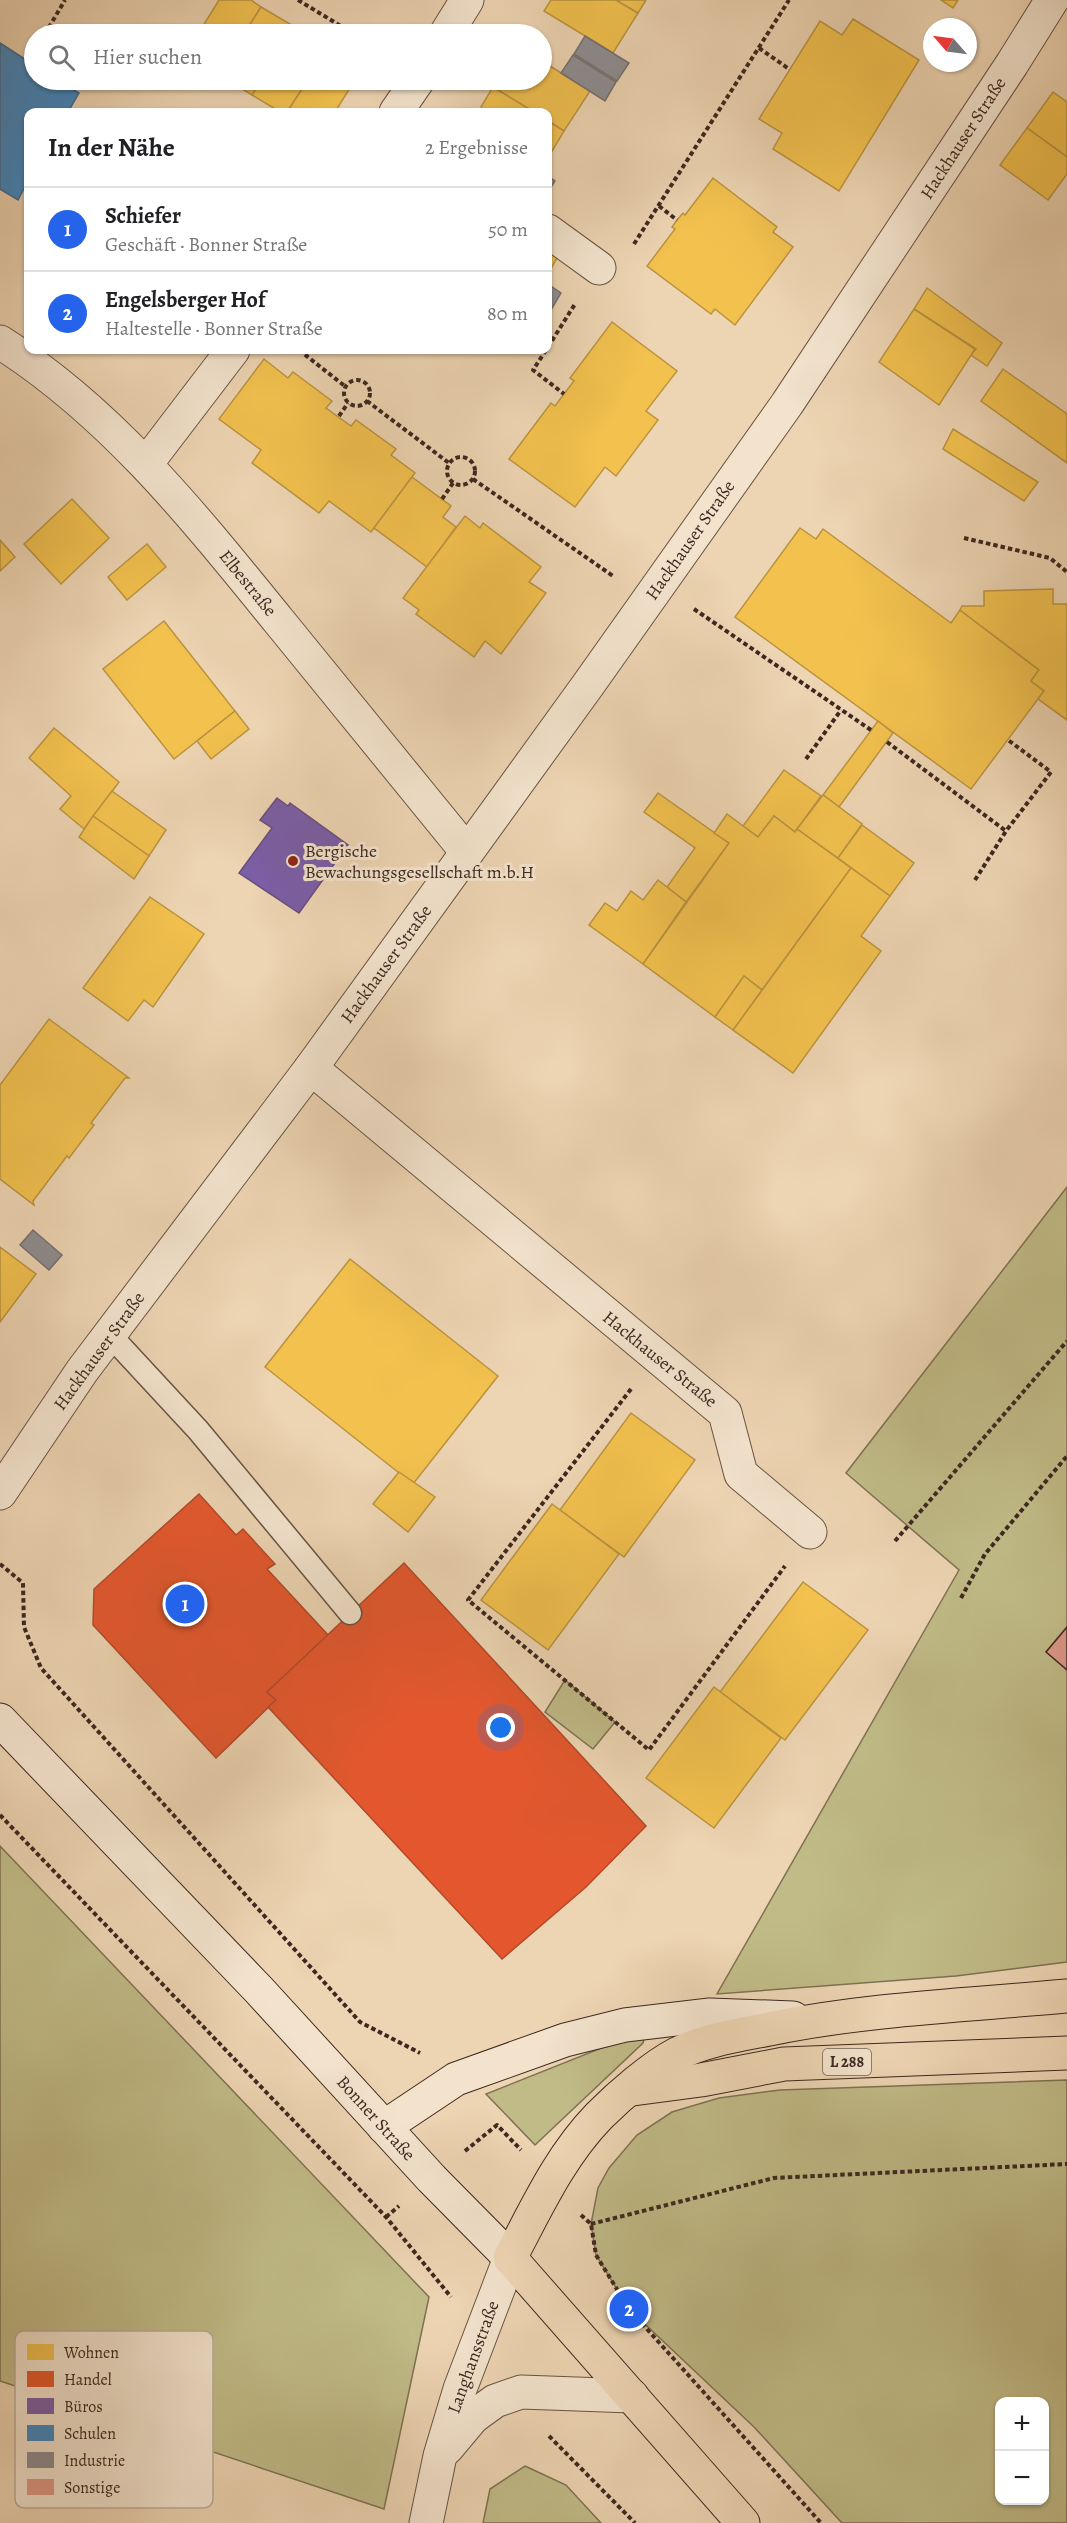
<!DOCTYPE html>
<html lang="de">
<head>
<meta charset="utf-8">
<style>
  body { margin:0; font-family:Alegreya,serif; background:#f6f6f6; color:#202124 }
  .controls { position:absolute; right:18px; bottom:18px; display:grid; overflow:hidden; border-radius:12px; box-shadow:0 2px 4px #0004 }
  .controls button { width:54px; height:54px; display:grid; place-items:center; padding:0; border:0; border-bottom:2px solid #e0e0e0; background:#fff; color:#202124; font:30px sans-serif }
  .compass { position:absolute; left:923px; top:18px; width:54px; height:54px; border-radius:50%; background:#fff; box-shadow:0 2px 4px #0004; rotate:298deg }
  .you { position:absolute; left:501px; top:1728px; width:21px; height:21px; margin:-15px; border:4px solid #fff; border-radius:50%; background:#1a73e8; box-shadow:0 0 0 9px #1a73e833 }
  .badge { display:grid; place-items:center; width:39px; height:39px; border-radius:50%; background:#2563eb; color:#fff; font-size:20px; font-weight:700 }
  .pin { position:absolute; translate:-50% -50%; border:3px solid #fff; box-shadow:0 2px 6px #0006 }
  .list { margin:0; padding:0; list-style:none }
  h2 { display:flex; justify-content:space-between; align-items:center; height:78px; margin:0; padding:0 24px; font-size:26px }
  h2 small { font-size:20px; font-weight:400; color:#757577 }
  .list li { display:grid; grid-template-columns:39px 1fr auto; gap:18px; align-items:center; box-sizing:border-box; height:84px; padding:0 24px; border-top:2px solid #e0e0e0 }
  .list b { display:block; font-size:22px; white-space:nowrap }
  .list p { margin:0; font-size:20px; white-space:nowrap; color:#757577 }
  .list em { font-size:20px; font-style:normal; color:#757577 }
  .icon { flex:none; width:33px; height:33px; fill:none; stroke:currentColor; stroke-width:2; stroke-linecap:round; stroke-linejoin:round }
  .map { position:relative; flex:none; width:1067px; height:2523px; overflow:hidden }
  .search { position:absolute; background:#fff; box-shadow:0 2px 4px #0004; left:24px; top:24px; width:528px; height:66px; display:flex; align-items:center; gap:15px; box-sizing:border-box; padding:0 21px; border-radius:33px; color:#757577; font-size:22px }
  .panel { position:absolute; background:#fff; box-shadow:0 2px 4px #0004; left:24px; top:108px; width:528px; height:246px; border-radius:12px }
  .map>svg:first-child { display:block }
  .green { fill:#c0bb87; stroke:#7e7254; stroke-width:1.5; fill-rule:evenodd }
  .homes { fill:#f2c14e; stroke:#bb9340; stroke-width:1.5 }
  .shops { fill:#e4572e; stroke:#b2492a; stroke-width:1.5 }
  .offices { fill:#7b5ea7; stroke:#684e7e; stroke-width:1.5 }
  .schools { fill:#3f88c5; stroke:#3e6b94; stroke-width:1.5 }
  .industry { fill:#8d8d92; stroke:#756f70; stroke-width:1.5 }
  .building { fill:#de9989; stroke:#3c2820; stroke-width:1.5 }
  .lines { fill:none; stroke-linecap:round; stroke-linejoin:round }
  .service-casing { stroke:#685344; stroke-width:25 }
  .minor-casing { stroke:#685344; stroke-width:35 }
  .tertiary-casing { stroke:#685344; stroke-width:35 }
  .secondary-casing { stroke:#3c2820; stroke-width:35 }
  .primary-casing { stroke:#3c2820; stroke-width:35 }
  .path { stroke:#3c2820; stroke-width:4; stroke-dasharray:4.5 3; stroke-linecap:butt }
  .service { stroke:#f3e3cd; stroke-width:22 }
  .minor { stroke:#f3e3cd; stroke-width:33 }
  .tertiary { stroke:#f3e3cd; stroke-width:33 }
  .secondary { stroke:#f3e3cd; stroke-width:33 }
  .primary { stroke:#edd4b2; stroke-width:33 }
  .poi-dot { fill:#8f2418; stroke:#f3e3cd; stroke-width:2 }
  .labels { text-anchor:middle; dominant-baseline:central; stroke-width:6; stroke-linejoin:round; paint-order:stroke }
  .shield { fill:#f3e3cd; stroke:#736054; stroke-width:1.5 }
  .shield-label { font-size:16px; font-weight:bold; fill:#3c2820 }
  .street-label { font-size:18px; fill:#3c2820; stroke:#f3e3cd }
  .poi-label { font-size:18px; fill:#3c2820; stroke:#f3e3cd; text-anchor:start }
  .key { fill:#f3e3cd; stroke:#bcab99; stroke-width:1.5 }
  .key-label { font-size:16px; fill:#3c2820 }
</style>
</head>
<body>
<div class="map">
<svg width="1067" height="2523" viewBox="0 0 1067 2523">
  <rect width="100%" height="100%" fill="#edd4b2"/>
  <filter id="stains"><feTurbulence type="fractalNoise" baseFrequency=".00333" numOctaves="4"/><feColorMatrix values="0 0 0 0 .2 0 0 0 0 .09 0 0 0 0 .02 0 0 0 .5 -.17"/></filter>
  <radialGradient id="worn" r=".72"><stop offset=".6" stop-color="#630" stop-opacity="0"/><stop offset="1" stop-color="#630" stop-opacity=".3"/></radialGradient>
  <g class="green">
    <path d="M1067,1187v775l-111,14 -239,18 242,-424 -113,-97z"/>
    <path d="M565,1680l50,42 -22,27 -48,-37z"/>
    <path d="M0,1846l429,451 -45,212 -384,-128z"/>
    <path d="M634,2035l10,4 -1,4 -108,102 -49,-51z"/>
    <path d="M1067,2080v443h-225l-88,-96 -125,-118 -33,-54 -5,-31 7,-36 11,-20 28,-33 35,-23 47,-14 61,-8zM1000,2402h44v98h-44z"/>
    <path d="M525,2466l41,19 35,38h-118l7,-34z"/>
  </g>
  <g class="homes">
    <path d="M219,0h32l10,7 -17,27h-46z"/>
    <path d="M551,0h65l22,13 -25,40 -69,-42z"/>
    <path d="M616,0h30l-8,13z"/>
    <path d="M941,0h17l-5,8z"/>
    <path d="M261,7l34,20 -5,7h-46z"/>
    <path d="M853,19l66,41 -80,131 -66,-42 9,-16 -23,-14 61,-98 22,14z"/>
    <path d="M295,27l12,7h-17z"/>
    <path d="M542,61l48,30 -26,40 -16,-10v-9h-14l-41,-25 5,-7h44z"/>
    <path d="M227,80h35l-10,15z"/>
    <path d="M262,80h46l-21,32h-7l-28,-17z"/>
    <path d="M308,80h47l-20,32h-48z"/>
    <path d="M493,87l41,25h-53l2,-3 -2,-2z"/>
    <path d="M1053,92l14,10v55l-40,-29z"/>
    <path d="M548,121l16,10 -16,27z"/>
    <path d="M1027,128l40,29v17l-19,26 -48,-35z"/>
    <path d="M713,178l64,49 -4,5 20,15 -58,78 -20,-16 -4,5 -64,-48 28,-37 -3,-2 5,-7 6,-7 2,2z"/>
    <path d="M548,252l9,6 -9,16z"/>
    <path d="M927,288l75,55 -15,23 -16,-11 5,-6 -62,-40z"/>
    <path d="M914,309l61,40 -36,56 -60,-43z"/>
    <path d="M612,322l65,49 -31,40 12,9 -42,56 -11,-9 -30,40 -66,-48 42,-56 4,3 9,-12 10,-13 -4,-3z"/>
    <path d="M264,359l24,19 5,-6 39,29 -6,7 25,18 5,-6 40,29 -5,6 24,18 -44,59 -42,-31 -10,12 -67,-50 9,-13 -42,-31z"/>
    <path d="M1003,369l64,45v49l-86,-62z"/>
    <path d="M953,429l85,53 -14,19 -81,-52z"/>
    <path d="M412,477l39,29 -8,11 13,10 -29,40 -53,-39z"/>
    <path d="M72,499l37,39 -48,46 -37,-40z"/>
    <path d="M465,516l15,12 3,-5 58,44 -12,15 17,11 -45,61 -16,-13 -11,16 -58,-43 3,-4 -16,-12z"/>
    <path d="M800,528l16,11 7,-10 128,94 9,-13 79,60 -8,11 13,10 -73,98 -236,-172z"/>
    <path d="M0,540l15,17 -15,14z"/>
    <path d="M147,544l19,23 -39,33 -19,-23z"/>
    <path d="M1053,589v15h14v116l-29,-21 6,-8 -13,-10 8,-11 -79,-60 2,-4h22v-15z"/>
    <path d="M164,621l71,90 -61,48 -71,-90z"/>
    <path d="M235,711l14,18 -38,30 -14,-18z"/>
    <path d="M878,721l15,12 -54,74 -16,-12z"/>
    <path d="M54,728l65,54 -35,47 -24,-20 11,-13 -42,-38z"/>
    <path d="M784,770l37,26 -26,36 -21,-16 -16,21 -15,-11z"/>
    <path d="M112,791l54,39 -17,26 -56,-40z"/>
    <path d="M658,793l71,50 -43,59 -19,-15 28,-39 -51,-36z"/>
    <path d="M823,795l39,29 -24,34 -41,-29z"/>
    <path d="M727,814l31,23 16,-21 21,16 2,-3 54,39 -89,122 -18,-14 -29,41 -72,-53 86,-121 -15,-10z"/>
    <path d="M93,816l56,40 -15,23 -55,-42z"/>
    <path d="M862,825l52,38 -24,33 -52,-38z"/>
    <path d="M851,868l39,28 -29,40 20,15 -88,122 -60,-43z"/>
    <path d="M658,880l28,22 -43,62 -54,-39 16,-22 12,8 14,-20 12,9z"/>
    <path d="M150,897l54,37 -51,73 -9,-7 -16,21 -45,-33z"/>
    <path d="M744,976l18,14 -29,40 -18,-13z"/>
    <path d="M49,1019l80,59h-4l-34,45 3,2 -25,33 -2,-2 -34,45 1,4 -34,-26v-94z"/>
    <path d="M0,1247l36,27 -36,48z"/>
    <path d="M350,1259l148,117 -85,108 -148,-117z"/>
    <path d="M631,1413l64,47 -71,97 -64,-47z"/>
    <path d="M399,1472l36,25 -27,35 -35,-28z"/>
    <path d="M552,1504l67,50 -71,96 -67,-50z"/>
    <path d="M803,1582l65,48 -83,110 -65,-48z"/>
    <path d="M714,1687l67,51 -67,90 -68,-50z"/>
  </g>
  <g class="shops">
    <path d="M199,1494l37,41 7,-6 32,35 -8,5 62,67 -62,56 9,8 -60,58 -123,-133 1,-36z"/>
    <path d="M404,1563l242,263 -60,61 -84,72 -234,-252 8,-7 -9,-8z"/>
  </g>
  <path class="offices" d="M277,798l11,8 2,-3 58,42 -49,68 -60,-40 33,-45 -12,-8z"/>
  <path class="schools" d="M0,43l34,22v15h23l22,13 -11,19h-40v69l-10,19 -18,-11z"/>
  <g class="industry">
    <path d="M585,36l44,27 -12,18 -43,-27z"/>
    <path d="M573,55l43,27 -11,19 -44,-28z"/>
    <path d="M548,176l7,5 -7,11z"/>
    <path d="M548,284l13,9 -13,22z"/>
    <path d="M33,1230l29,25 -13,15 -29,-25z"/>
  </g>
  <path class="building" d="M1067,1627v43l-21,-18z"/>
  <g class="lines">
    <defs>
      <path id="service" d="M110,1335l88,95 152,183"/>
      <g id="minor">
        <path d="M446,34l21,-34"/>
        <path d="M396,112l22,-32"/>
        <path d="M548,231l51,37"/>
        <path d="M0,342c112,71 195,176 278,278 63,77 126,154 189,232"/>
        <path d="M146,464l87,-114"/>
        <path d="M311,1068l414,345 16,61 69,58"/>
        <path d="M0,1493l82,-122 229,-303 277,-383 199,-281 225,-340 40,-64"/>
      </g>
      <g id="tertiary">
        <path d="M447,2448l26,-31 22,-16 26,-9 111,4"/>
        <path d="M426,2523l14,-67 20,-67 50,-131"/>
      </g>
      <g id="secondary">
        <path d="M0,1720l259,270 173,189 78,79"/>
        <path d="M384,2127l72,-48 109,-39 60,-15 85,-10 83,3"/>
      </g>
      <g id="primary">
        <path d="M633,2089l68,-9 83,-16 283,-11"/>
        <path d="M743,2523l-233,-265c26,-49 50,-102 89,-142 20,-20 53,-49 78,-62 28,-14 62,-19 92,-25 98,-20 199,-24 298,-33"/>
      </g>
    </defs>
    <use href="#service" class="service-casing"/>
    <use href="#minor" class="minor-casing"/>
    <use href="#tertiary" class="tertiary-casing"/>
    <use href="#secondary" class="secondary-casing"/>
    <use href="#primary" class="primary-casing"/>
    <g class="path">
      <path d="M298,0l56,34"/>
      <path d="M45,34l20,-34"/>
      <path d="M759,48l30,21"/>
      <path d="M29,61l5,-9"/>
      <path d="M659,206l18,14"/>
      <path d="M634,244l155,-244"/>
      <path d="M548,347l27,-43"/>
      <path d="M299,350l47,37"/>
      <path d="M546,350l-13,20 31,24"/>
      <circle cx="357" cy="393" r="13"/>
      <path d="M367,401l82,62"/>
      <path d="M339,416l9,-13"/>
      <circle cx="461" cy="471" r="14"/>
      <path d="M473,479l140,97"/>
      <path d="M442,499l11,-16"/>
      <path d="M964,538l86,20 17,14"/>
      <path d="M694,609l177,121"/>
      <path d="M887,742l119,89"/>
      <path d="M806,759l35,-49"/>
      <path d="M975,880l31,-49 45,-59 -43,-32"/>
      <path d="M631,1389l-163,211 181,150 136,-184"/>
      <path d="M895,1541l172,-200"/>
      <path d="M0,1564l23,19 1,44 17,41 319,354 60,31"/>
      <path d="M961,1598l24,-44 82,-98"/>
      <path d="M0,1815l386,402 65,80"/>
      <path d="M465,2151l32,-26 24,25"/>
      <path d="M581,2215l10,9 5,31 33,54 192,214"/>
      <path d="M386,2217l13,-11"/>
      <path d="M591,2224l183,-46 293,-14"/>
      <path d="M549,2436l86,87"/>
    </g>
    <use href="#service" class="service"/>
    <use href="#minor" class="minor"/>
    <use href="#tertiary" class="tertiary"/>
    <use href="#secondary" class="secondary"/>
    <use href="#primary" class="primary"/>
  </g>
  <circle class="poi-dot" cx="293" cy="861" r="6"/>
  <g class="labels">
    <rect class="shield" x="823" y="2049" width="48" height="26" rx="4.5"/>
    <g class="shield-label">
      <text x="847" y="2062">L 288</text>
    </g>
    <g class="street-label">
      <text transform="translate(963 138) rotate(-57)">Hackhauser Straße</text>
      <text transform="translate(690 540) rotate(-55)">Hackhauser Straße</text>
      <text transform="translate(248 583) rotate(51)">Elbestraße</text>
      <text transform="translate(386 964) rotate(-54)">Hackhauser Straße</text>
      <text transform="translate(99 1351) rotate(-54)">Hackhauser Straße</text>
      <text transform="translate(660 1359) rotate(39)">Hackhauser Straße</text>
      <text transform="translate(376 2118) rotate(48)">Bonner Straße</text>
      <text transform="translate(473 2357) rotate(-70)">Langhansstraße</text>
    </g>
    <g class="poi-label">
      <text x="305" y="851">Bergische<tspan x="305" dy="21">Bewachungsgesellschaft m.b.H</tspan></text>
    </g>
  </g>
  <rect x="15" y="2331" width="198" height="177" rx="9" class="key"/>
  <rect x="27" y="2344" width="27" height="16" fill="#f2c14e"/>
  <rect x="27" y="2371" width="27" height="16" fill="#e4572e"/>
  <rect x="27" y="2398" width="27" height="16" fill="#7b5ea7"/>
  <rect x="27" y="2425" width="27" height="16" fill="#3f88c5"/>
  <rect x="27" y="2452" width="27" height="16" fill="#8d8d92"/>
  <rect x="27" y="2479" width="27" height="16" fill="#de9989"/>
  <g class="key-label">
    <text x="64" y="2358">Wohnen</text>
    <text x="64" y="2385">Handel</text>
    <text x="64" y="2412">Büros</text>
    <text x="64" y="2439">Schulen</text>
    <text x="64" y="2466">Industrie</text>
    <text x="64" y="2493">Sonstige</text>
  </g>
  <rect width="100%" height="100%" filter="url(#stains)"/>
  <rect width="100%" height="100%" fill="url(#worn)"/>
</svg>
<div class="controls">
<button>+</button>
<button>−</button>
</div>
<svg class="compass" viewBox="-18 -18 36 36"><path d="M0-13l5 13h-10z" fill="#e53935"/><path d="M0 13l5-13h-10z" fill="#757577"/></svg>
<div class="you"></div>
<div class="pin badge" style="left:185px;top:1604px">1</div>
<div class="pin badge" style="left:629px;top:2309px">2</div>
<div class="search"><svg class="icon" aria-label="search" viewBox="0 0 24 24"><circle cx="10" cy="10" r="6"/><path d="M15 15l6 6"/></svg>Hier suchen</div>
<section class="panel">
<h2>In der Nähe<small>2 Ergebnisse</small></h2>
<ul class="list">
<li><span class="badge">1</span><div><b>Schiefer</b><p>Geschäft · Bonner Straße</p></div><em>50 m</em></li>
<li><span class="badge">2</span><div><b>Engelsberger Hof</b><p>Haltestelle · Bonner Straße</p></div><em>80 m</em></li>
</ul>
</section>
</div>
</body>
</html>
